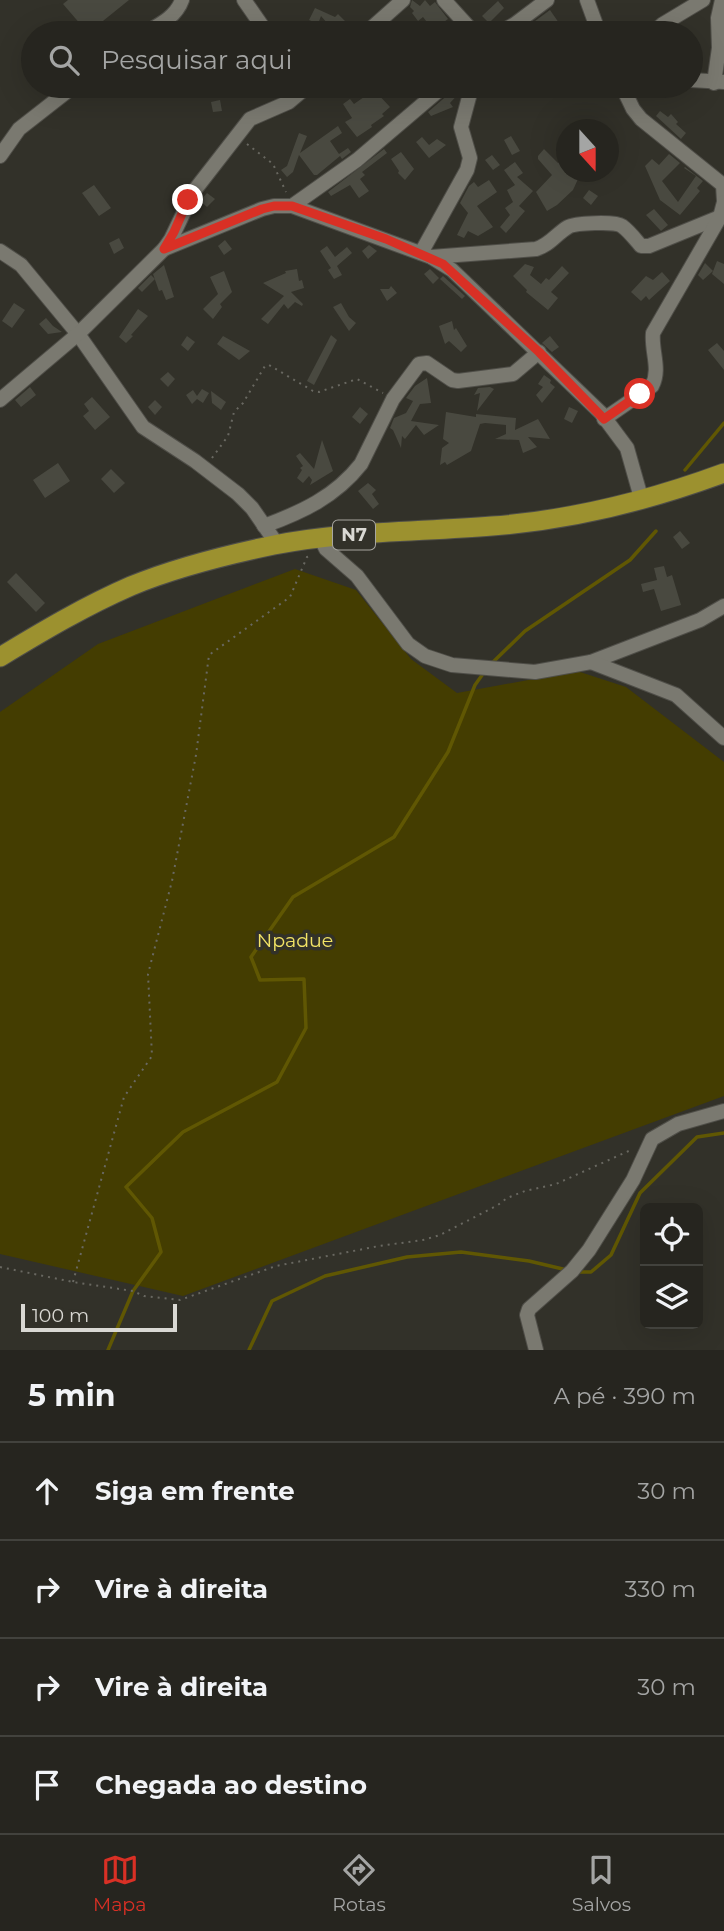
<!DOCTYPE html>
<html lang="pt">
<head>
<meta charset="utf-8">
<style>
  body { margin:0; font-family:Montserrat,sans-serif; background:#32312c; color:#f1f3f6 }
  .controls { position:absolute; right:21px; bottom:21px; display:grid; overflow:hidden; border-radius:10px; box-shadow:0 7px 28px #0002 }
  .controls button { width:63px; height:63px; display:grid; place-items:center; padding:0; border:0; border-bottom:2px solid #42423d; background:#26251f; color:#f1f3f6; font:35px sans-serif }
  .compass { position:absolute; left:556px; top:119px; width:63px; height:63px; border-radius:50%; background:#26251f; box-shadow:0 7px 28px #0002; rotate:159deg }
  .scale { position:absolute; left:21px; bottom:18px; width:156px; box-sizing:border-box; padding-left:7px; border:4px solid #d9d8d3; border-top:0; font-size:19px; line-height:24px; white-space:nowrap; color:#d9d8d3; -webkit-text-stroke:5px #323129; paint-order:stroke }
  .stop { position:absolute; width:21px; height:21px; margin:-16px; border:5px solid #d93025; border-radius:50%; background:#fff }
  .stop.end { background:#d93025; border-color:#fff; box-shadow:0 2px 7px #0008 }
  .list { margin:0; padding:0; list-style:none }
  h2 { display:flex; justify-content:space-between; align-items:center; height:91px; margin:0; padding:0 28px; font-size:30px }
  h2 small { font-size:23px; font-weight:400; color:#a4a5a4 }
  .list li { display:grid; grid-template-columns:46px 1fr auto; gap:21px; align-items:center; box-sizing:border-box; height:98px; padding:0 28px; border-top:2px solid #42423d }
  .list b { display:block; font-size:26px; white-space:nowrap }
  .list em { font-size:23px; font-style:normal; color:#a4a5a4 }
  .icon { flex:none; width:38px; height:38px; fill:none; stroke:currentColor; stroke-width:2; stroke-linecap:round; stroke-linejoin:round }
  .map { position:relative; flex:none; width:724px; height:1350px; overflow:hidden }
  .search { position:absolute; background:#26251f; box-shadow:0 7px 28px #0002; left:21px; right:21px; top:21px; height:77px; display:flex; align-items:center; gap:18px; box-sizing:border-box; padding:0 24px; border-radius:38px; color:#a4a5a4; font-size:26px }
  .sheet { height:483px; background:#26251f }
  nav { display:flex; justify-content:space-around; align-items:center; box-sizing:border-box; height:98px; border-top:2px solid #42423d; background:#26251f; font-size:19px; color:#a4a5a4 }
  nav a { display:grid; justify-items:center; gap:4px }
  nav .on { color:#d93025 }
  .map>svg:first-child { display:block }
  .green { fill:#443d01 }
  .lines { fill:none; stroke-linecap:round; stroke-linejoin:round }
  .stream { stroke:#605703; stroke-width:3.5 }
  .building { fill:#494940 }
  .minor-casing { stroke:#4f4e48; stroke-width:16 }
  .highway-casing { stroke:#4f4e48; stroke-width:21 }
  .path { stroke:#696861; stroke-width:2; stroke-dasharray:2 5; stroke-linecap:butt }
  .minor { stroke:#7a7970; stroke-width:14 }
  .highway { stroke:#9c912f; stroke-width:19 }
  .route { stroke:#d93025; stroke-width:9 }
  .labels { text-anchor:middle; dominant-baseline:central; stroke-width:7; stroke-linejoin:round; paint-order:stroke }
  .shield { fill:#323129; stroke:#a7a6a0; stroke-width:2 }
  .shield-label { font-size:18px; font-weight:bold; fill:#d9d8d3 }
  .park-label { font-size:19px; fill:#f2e365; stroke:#323129 }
</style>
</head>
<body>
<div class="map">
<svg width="724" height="1350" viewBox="0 0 724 1350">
  <rect width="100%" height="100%" fill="#323129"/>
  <path class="green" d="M295,569l61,21 55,69 46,34 120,-22 49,16 98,75v334l-541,200 -183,-42v-542l98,-68z"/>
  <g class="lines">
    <g class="stream">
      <path d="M685,470l39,-47"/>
      <path d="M492,663l33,-32 105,-71 26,-29"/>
      <path d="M578,1272h13l20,-17 29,-62 57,-56 27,-4"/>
      <path d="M108,1350l25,-59 28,-39 -9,-34 -26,-31 57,-55 94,-50 29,-54 -2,-49 -44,1 -9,-23 42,-60 101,-60 54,-85 27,-67 10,-14"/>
      <path d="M249,1350l23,-49 53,-25 82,-19 54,-5 68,9 38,9"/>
    </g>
  </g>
  <g class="building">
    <path d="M68,0h61l-41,33 -25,-29z"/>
    <path d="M412,0l8,6 5,-6 5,6 5,-4 13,17 -11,8 -3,-4 -4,3 -7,-9 -5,4 -6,-8 2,-2 -4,-4z"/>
    <path d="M498,1l6,7 -15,15 -7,-7z"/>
    <path d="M315,8l20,9 3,-3 7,7 -11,10 -13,-15 -3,8 -9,-4z"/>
    <path d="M550,10l9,13 -12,10h-9l-7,-9z"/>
    <path d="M453,86h9l-1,5 -11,12 3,4 -22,9 -3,-4 22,-19z"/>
    <path d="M374,90l16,17 -8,7 2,2 -13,9 1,2 -15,10 -12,-15 7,-4 -9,-14 7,-5 4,5z"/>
    <path d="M220,100l2,11 -9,1 -2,-10z"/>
    <path d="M660,111l8,6 3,-3 7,8 -2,2 10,9 -5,6 -25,-23z"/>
    <path d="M338,126l4,7 -12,8 9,13 9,-6 3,4 -9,7 -2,-3 -23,19h-3l-15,-20 -6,17 -6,5 -6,-7 6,-4 12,-33 8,3 -7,17z"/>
    <path d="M511,136l9,15 -8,4 -8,-15z"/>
    <path d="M422,137l7,8 8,-6 9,6 -17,13 -13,-16z"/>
    <path d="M384,149l3,4 -25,19 3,3 -5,4 9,12 -10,7 -9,-13 -19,11 -3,-4z"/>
    <path d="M544,149l14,14 8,-9v20l12,5 -5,11 -16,15 -10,6 -11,-19 16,-17 -14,-16v-3z"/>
    <path d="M401,152l13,17 -9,11 -7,-7 1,-2 -8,-12z"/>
    <path d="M669,154l11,9 -18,18 16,21 18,-26 -12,-8 1,-1 18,14 -6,7 3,3 -20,24 -20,-15 -15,-34 7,-7 7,6z"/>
    <path d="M492,155l8,10 -7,5 -8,-10z"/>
    <path d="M515,162l8,11 -6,4 16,14 -14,15 6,5 -19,22 -6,-6 10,-12 -5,-7 8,-6 -6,-12 8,-5 -11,-15z"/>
    <path d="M489,180l8,12 -20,14 16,21 -15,9 -10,-5 -4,7 -7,-3 11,-22 -8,-10 9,-17 5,-4 4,5z"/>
    <path d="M94,185l17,23 -12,8 -17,-23z"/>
    <path d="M589,190l9,6 -7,9 -8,-7z"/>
    <path d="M207,193l8,6 -8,8 -7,-6z"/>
    <path d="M654,209l14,16 -7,6 -15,-16z"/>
    <path d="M119,238l5,10 -10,6 -5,-11z"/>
    <path d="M225,240l7,9 -8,6 -6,-9z"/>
    <path d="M369,245l8,6 -9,8 -6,-8z"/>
    <path d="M327,246l8,11 12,-10 5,6 -15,13 5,9 -8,4 -6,-9 3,-2 -11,-17z"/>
    <path d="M717,261l7,3v20l-12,-10z"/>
    <path d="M705,263l8,8 -10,9 -5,-5z"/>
    <path d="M525,264l9,3 -4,8 11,9 5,-6 3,2 13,-14 7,7 -18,19 7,6 -10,12 -22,-18 1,-2 -14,-14z"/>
    <path d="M164,265l10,32 -8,3 -4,-10 -3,1 -6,-17z"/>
    <path d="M297,269l2,12 3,-1 2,8 -13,4 12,12 -1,2 -7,-4 -7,7 -4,-5 -16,20 -7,-5 23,-23 -21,-13 23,-10 -1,-2z"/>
    <path d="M430,269l9,9 -6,6 -9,-10z"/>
    <path d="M224,271l8,21 -12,12 2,3 -9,12 -10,-10 15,-15 -8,-17z"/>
    <path d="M662,272l8,9 -21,19 -3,-4 -5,5 -10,-9 15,-16 7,4z"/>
    <path d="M151,275l4,4 -13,13 -4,-4z"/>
    <path d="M443,276l22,20 -3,3 -22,-20z"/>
    <path d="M391,286l6,7 -10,8 -7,-12h9z"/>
    <path d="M14,303l11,7 -13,18 -10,-7z"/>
    <path d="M341,303l8,14 7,6 -7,8 -16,-24z"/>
    <path d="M138,309l10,7 -17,19 2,1 -7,7 -7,-6z"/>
    <path d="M46,318l7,8 9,6 -14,2 -9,-10z"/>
    <path d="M452,321l2,9 2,-2 11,18 -6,6 -12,-11 -4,3 -6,-18z"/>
    <path d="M331,335l6,5 -23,45 -7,-4z"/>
    <path d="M187,336l8,6 -7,9 -7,-6z"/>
    <path d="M223,336l27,15 -11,9 -22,-16z"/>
    <path d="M550,336l9,11 -7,5 -10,-9z"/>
    <path d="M717,343l7,8v19l-16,-20z"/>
    <path d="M168,372l7,7 -7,8 -8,-8z"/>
    <path d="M544,375l7,5 -1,3 5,4 -13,16 -6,-8 7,-8 -5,-3z"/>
    <path d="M427,378l4,25 -11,1 -9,17 28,4 -15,10 -8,-10 -11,14 -3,-3 -1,12 -8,-18 -3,-2 4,-10 12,-5 7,-12 -7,-3 9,-12z"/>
    <path d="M30,387l6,8 -15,12 -6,-7z"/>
    <path d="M490,387l4,2 -17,22 3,-18 -6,2 4,-7z"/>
    <path d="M202,389l7,4 -6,10 -6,-4 -5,5 -6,-9 7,-5 4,6z"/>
    <path d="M211,391l15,11 -5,8 -9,-7z"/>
    <path d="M92,397l18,20 -15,13 -12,-14 6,-5 -5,-7z"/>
    <path d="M155,400l7,7 -7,8 -7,-8z"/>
    <path d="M360,407l8,7 -8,10 -8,-7z"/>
    <path d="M569,407l9,4 -6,12 -8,-4z"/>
    <path d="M446,412l30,5v-3l40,4 -1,12 23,-11 12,20 -22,-2 9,10 -14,6 -4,-13 -24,-1 11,-5v-9l-21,-2 -5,1 -9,27 -24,14 -2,-3 -5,3 2,-17 7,-5 -6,-4z"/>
    <path d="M322,440l11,31 -23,14 2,-5 -3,-4 -6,7 -6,-5 5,-8 -2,-2 3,-2 -7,-10 4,-3 14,16z"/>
    <path d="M58,463l12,18 -25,17 -12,-18z"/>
    <path d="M111,469l14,14 -11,10 -13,-14z"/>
    <path d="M368,483l8,7 -4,4 7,10 -6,5 -15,-18z"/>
    <path d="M680,531l10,12 -8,6 -9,-12z"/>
    <path d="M664,566l3,11 5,-2 9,30 -20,6 -7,-22 -11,3 -2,-8 16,-4 -3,-12z"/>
    <path d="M16,573l29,30 -9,9 -29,-30z"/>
  </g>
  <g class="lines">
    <defs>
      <g id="minor">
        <path d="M244,0l23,33"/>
        <path d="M444,0l30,33"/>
        <path d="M587,0l12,33"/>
        <path d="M145,33c14,-8 31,-16 37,-33"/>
        <path d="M366,33l37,-33"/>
        <path d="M499,33l16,-9 32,-24"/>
        <path d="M653,33l10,-9 40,-24"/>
        <path d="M691,80l33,2"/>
        <path d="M714,83l5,-35 -1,-30 4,-18"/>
        <path d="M622,86l11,23 8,10 82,66 1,16"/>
        <path d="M0,156l19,-27 55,-43"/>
        <path d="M292,206l65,-46 87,-74"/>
        <path d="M164,249l98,-40 12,-3h18l139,51 21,13 149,143 26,35 15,53"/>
        <path d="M0,251l21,14 57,69 65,93 52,34 43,33 14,14 25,36"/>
        <path d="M421,253l46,-83 3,-12 -9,-31 11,-41"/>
        <path d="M431,257l105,-8c14,-4 20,-15 32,-22 7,-4 47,-6 54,-1 7,5 13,13 19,20h8l71,-29"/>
        <path d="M0,400l78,-66 86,-85 7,-10 23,-48 56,-72 39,-17 19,-16"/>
        <path d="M604,419l48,-33c9,-17 -1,-35 1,-53l67,-116 4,-15"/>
        <path d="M264,526c38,-14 71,-29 97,-62l32,-65 26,-35 8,-1 25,17 6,1 55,-7 26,-22"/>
        <path d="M321,539l5,10 31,27 51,68 17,12 27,9 83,7 56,-10 109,-42 24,-14"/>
        <path d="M591,662l85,33 48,43"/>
        <path d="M536,1350l-9,-35 2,-6 43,-38 17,-21 44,-70 19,-41 26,-15 46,-13"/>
      </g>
      <path id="highway" d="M0,657c43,-26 85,-51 131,-71 46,-19 95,-31 143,-41 72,-14 145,-13 218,-19 81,-6 156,-25 232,-53"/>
    </defs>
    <use href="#minor" class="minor-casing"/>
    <use href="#highway" class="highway-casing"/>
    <g class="path">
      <path d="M247,144l26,20 13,28"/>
      <path d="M212,458l16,-22 6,-24 9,-9 22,-37 4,-1 44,26 6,1 38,-13 26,14"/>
      <path d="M0,1267l73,15 60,9 11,5 36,4 96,-34 103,-20 44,-6 17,-5 58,-30 9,-7 18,-7 31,-7 77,-35"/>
      <path d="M73,1282l51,-185 28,-41 -4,-82 24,-93 24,-126 13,-100 81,-58 17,-40 5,-2"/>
    </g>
    <use href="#minor" class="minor"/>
    <use href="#highway" class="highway"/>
  </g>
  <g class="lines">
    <path class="route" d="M188,200l-14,32 -10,17 98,-40 12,-3h18l94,33 57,25 96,88 65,67 36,-25"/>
  </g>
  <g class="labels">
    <rect class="shield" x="333" y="520.5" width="42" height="29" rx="5"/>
    <g class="shield-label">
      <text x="354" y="535">N7</text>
    </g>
    <g class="park-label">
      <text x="295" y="940">Npadue</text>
    </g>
  </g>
</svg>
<div class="controls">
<button><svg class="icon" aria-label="locate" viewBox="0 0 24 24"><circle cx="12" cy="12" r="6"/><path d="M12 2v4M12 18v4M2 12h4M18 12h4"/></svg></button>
<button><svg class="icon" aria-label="layers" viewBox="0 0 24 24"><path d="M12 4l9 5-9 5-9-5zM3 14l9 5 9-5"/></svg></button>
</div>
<svg class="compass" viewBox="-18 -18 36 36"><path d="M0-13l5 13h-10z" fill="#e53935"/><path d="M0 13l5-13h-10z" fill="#a4a5a4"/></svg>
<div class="scale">100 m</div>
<div class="stop" style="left:640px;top:394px"></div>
<div class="stop end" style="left:188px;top:200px"></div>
<div class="search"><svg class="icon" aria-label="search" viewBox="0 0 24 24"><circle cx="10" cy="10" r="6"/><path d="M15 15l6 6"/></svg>Pesquisar aqui</div>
</div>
<section class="sheet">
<h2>5 min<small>A pé · 390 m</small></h2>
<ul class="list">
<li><svg class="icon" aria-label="ahead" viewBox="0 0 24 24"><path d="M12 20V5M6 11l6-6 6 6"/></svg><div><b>Siga em frente</b></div><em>30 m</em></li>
<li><svg class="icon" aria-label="right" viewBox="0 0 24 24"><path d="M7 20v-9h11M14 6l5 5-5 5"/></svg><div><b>Vire à direita</b></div><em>330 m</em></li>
<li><svg class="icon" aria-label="right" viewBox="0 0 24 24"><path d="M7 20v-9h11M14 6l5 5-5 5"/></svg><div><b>Vire à direita</b></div><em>30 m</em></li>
<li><svg class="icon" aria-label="arrive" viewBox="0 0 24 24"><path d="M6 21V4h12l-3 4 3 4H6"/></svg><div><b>Chegada ao destino</b></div></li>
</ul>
</section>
<nav>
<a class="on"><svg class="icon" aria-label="map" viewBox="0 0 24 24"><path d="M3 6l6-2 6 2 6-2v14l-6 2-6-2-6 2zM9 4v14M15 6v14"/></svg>Mapa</a>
<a><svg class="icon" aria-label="directions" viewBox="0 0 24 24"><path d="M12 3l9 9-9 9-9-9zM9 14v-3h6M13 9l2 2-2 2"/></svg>Rotas</a>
<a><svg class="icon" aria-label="saved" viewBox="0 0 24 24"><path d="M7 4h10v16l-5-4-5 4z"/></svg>Salvos</a>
</nav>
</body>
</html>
